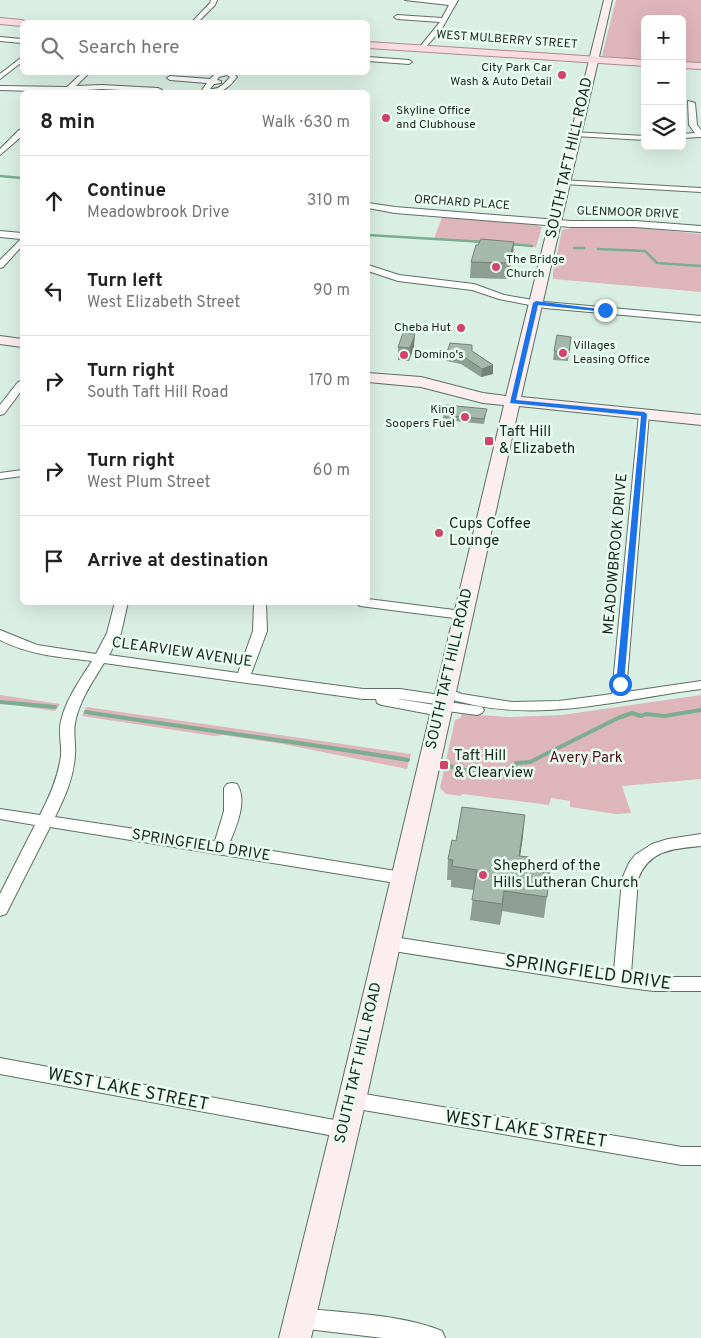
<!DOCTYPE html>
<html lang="en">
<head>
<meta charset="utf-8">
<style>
  body { margin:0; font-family:Overpass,sans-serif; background:#f6f6f6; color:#222 }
  .controls { position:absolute; right:15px; top:15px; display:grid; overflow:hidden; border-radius:8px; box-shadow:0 5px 20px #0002 }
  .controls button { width:45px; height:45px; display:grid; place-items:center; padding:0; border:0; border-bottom:1px solid #e0e0e0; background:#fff; color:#222; font:25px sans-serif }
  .stop { position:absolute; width:15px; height:15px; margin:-11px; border:4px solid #1a73e8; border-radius:50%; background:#fff }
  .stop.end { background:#1a73e8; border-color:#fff; box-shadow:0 1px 5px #0008 }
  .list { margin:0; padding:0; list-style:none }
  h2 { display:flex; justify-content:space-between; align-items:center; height:65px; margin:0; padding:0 20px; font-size:21px }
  h2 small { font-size:16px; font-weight:400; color:#767676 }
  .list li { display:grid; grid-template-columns:32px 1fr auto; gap:15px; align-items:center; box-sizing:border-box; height:90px; padding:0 20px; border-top:1px solid #e0e0e0 }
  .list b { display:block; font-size:19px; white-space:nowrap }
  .list p { margin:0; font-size:16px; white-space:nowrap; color:#767676 }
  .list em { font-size:16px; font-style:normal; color:#767676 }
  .icon { flex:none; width:28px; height:28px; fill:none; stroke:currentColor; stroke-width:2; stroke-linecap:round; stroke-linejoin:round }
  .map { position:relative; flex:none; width:701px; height:1338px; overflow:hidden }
  .search { position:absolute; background:#fff; box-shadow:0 5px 20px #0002; left:20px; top:20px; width:350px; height:55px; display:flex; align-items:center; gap:12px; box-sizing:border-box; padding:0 18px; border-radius:8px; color:#767676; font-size:19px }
  .panel { position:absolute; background:#fff; box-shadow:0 5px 20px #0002; left:20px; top:90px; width:350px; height:515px; border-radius:8px }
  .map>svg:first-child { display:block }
  .green { fill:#dfb5bc }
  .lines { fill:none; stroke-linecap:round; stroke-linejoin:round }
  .stream-far1 { stroke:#7bad91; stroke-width:2.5 }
  .stream { stroke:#7bad91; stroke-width:4 }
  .street-casing { stroke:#5d6f64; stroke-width:2 }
  .secondary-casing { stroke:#5d6f64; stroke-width:2 }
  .primary-casing { stroke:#a98b90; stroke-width:2 }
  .street { fill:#fff; fill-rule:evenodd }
  .secondary { fill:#fcedf0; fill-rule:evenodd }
  .primary { fill:#f9dbe0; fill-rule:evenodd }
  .wall { fill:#8d9e94 }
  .shaded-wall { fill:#738178 }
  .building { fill:#a4b8ac; stroke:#738178 }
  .route { fill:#1a73e8 }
  .poi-dot { fill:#d2436c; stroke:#e8fdf0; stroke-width:2 }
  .labels { text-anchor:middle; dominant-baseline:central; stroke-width:5; stroke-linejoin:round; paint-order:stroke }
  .far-street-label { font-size:12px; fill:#1d2420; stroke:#e8fdf0 }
  .far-poi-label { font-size:12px; fill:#1d2420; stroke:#e8fdf0; text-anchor:start }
  .street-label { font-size:15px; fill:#1d2420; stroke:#e8fdf0 }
  .poi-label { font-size:15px; fill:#1d2420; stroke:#e8fdf0; text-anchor:start }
  .park-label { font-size:15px; fill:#521024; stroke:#e8fdf0 }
  .near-street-label { font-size:18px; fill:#1d2420; stroke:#e8fdf0 }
</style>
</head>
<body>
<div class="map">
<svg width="701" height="1338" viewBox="0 0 701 1338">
  <rect width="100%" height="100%" fill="#daefe3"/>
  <g class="green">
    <path d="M616,0h85v64l-19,-2v-43h-37v41l-43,-4z"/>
    <path d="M442,217l94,8 6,2 -6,20 -102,-8z"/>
    <path d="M632,227l69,7v58l-148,-13v-6l9,-43 9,-2z"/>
    <path d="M0,695l60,9 -5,7 -55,-8z"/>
    <path d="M701,695v84l-79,7 9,27 -15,1 -46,-7v-6l-19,-3 -2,7 -87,-11 -1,2 -15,-2 -6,-6 15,-68 5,-2 2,-4 48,3 52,-2z"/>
    <path d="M86,707l325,47 -4,15 -124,-25 -60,-9 -9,1 -132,-20z"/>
  </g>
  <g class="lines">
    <g class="stream-far1">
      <path d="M0,176l22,2"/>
      <path d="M368,235l117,7"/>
      <path d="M509,244l23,2"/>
      <path d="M574,248h10"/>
      <path d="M598,249l47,2 12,12 44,3"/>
    </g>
    <g class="stream">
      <path d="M0,702l55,5"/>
      <path d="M86,712c107,17 215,30 322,48"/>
      <path d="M448,766c25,4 39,14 65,5l3,-8 14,-1 88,-44 14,-5 9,3 5,-2 18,2 37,-6"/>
    </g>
    <defs>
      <g id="street">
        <path d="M211,0h6l-2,5 -17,17h-6l18,-19z"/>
        <path d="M405,0h53l-17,30 -17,19 -5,-1 21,-26 -43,-3 -3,-2 3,-2 45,3 7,-13z"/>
        <path d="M0,37l22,2v4l-22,-2z"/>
        <path d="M22,57v5l-22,17v-5z"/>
        <path d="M368,57l41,3 3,2 -3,2 -41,-3z"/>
        <path d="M83,72h7l-14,14 26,-1 56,3 4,2 -4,2 -56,-3 -31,2 -1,1 -70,-2v-4l67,1z"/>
        <path d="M219,72h13l5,5c-9,12 -17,18 -34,15l-1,-2 5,-7 -37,-3 -3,-2 3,-2 40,3 5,-5zM227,75l3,2c-6,7 -11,13 -20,12l4,-5 7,-1v-2l-4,-1 2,-3z"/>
        <path d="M688,101l7,2 2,22 4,5v7l-19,1v-4l13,-1 -6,-8z"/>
        <path d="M19,130h3v6l-22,19v-6z"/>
        <path d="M572,132l73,4v4l-70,-4 -4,-2z"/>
        <path d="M561,180l140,8v4l-137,-8 -4,-2z"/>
        <path d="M368,203l27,4 176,14h64l66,5v6l-66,-5h-64l-176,-14 -27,-5z"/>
        <path d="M0,231l22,2v13l-19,21 -3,1v-8l21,-21 -21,-2z"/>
        <path d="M368,265l31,10 75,9 30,11 41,7 156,14v6l-156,-14 -46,-9 -27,-9 -74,-9 -30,-10z"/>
        <path d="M22,381v9l-18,24 -4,1v-10l18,-23z"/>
        <path d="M644,411l5,3 -23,278 75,-11v8c-85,11 -166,36 -251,10l-1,3 33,5 2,3 -2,3 -5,2 -30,-4 -2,3 -5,2 -58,-11 -5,-2 -1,-4h-13l-259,-36c-11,18 -25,38 -29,60 -2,10 1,21 0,31 -1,23 -10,43 -20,63l160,24 9,-30v-23l3,-4 5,-1 5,1c11,17 -1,43 -8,60l173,28 6,2 2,4 -2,4 -6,2 -352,-57 -44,87 -6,2v-22l35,-69 -35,-6v-10l40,6c10,-19 18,-38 21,-59 1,-12 -3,-24 0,-35 5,-22 19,-41 31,-60 -32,-4 -63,-6 -92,-21v-10l37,15 59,9 11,-21 8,-31h13l-7,31 -12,22 129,18 15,-42 1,-29h12l1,29 -16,43 112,15h37l40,6 -2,-3 2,-3 5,-1 17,6 50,8 47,-1 53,-7 27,-280zM398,699h2l36,5 -1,1z"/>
        <path d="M22,470v6l-22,3v-6z"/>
        <path d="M368,599l94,12 7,4 -7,4 -102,-13 -6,-4h14z"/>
        <path d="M701,834v12c-28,3 -51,3 -63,33l-7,95 23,3h47v14h-47l-32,-4 -235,-37 -6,-2 -2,-5 2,-5 6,-2 227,35 8,-92 7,-16 6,-8 17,-11 16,-5z"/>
        <path d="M0,1058l345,64 7,2 3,6 -3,6 -7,2 -345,-64z"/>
        <path d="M352,1092l330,55h19v18h-19l-330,-57 -7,-2 -2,-6 2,-6z"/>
        <path d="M299,1308c44,5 102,6 143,23l3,7h-62l-84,-10 -8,-3 -3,-7 3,-7z"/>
      </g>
      <g id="secondary">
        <path d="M604,0h8l-91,397 180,18v10l-182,-19 -153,694 -55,238h-32l59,-238 166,-695 -21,-2 -62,-16 -53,-5v-9l53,4 62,16 23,3z"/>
        <path d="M0,336l22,3v8l-22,-3z"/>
      </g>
      <g id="primary">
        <path d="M0,18l22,2 5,2h-5v4l-22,-2z"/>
        <path d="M368,42l277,18v6l-277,-18z"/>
        <path d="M682,62l19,1v6l-19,-1z"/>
      </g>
    </defs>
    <use href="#street" class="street-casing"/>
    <use href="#secondary" class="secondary-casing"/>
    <use href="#primary" class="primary-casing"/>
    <use href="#street" class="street"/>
    <use href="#secondary" class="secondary"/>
    <use href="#primary" class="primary"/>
  </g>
  <g class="wall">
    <path d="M513,258l-6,21 -37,-1 1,-16z"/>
    <path d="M571,337l-3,24 -15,-1 1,-9z"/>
    <path d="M398,347h16l-5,14 -11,-1z"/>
    <path d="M472,351l21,14v9l-12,3 -20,-13 -15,-3 1,-9z"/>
    <path d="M486,414l-2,10 -41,-4v-5z"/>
    <path d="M523,836l-3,20 7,14 23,3 -6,45 -42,-7 -2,14 -30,-5 4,-30 -23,-3v-7h-4l1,-21 8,-18z"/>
  </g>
  <g class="shaded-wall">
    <path d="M514,242l-1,16 -6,21 1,-16z"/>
    <path d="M415,334l-1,13 -5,14 1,-13z"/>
    <path d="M493,365v9l-12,3 1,-8z"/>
    <path d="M525,815l-2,21 -6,41 2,-21z"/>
    <path d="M504,891l-2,20 -2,14 2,-21z"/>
  </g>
  <g class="building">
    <path d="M481,239l33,3 -6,21 -37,-1 5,-17h2z"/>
    <path d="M403,333l12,1 -5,14 -12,-1z"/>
    <path d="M557,335l14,2 -2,16 -15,-2z"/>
    <path d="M450,343l22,2v6l21,14 -11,4 -21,-14 -14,-3z"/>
    <path d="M446,405l41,4 -3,10 -41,-4z"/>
    <path d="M462,807l63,8 -6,41 10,1 -2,13 23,3 -3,24 -43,-6 -2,13 -30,-4 5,-30 -25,-4 1,-6 -5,-1 4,-19 4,1z"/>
  </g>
  <path class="route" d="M536,301l72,9 -3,2 -67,-7 -22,95 128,12 3,2 -23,270 -4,2 -4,-2 25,-268 -131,-13 23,-100z"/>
  <g class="poi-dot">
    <circle cx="562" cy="75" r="5"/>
    <circle cx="386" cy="118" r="5"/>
    <circle cx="496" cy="267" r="5"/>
    <circle cx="461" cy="328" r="5"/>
    <circle cx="563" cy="353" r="5"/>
    <circle cx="404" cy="355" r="5"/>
    <circle cx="465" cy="417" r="5"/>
    <rect x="484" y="436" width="10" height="10" rx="2.5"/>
    <circle cx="439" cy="533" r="5"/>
    <rect x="439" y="760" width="10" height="10" rx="2.5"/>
    <circle cx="483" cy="875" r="5"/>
  </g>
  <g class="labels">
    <g class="far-street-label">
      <text transform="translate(507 40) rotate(4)">WEST MULBERRY STREET</text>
      <text transform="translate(462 203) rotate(4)">ORCHARD PLACE</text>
      <text transform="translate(628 213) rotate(2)">GLENMOOR DRIVE</text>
    </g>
    <g class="far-poi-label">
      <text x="552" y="68" text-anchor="end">City Park Car<tspan x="552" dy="14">Wash &amp; Auto Detail</tspan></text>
      <text x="396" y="111">Skyline Office<tspan x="396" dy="14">and Clubhouse</tspan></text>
      <text x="506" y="260">The Bridge<tspan x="506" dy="14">Church</tspan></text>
      <text x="451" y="328" text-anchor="end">Cheba Hut</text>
      <text x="573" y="346">Villages<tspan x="573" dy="14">Leasing Office</tspan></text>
      <text x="414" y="355">Domino's</text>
      <text x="455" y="410" text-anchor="end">King<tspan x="455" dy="14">Soopers Fuel</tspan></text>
    </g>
    <g class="street-label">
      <text transform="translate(570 158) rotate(-77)">SOUTH TAFT HILL ROAD</text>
      <text transform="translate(616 554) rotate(-85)">MEADOWBROOK DRIVE</text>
      <text transform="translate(182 653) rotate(8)">CLEARVIEW AVENUE</text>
      <text transform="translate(450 669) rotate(-77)">SOUTH TAFT HILL ROAD</text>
      <text transform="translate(201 846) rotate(9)">SPRINGFIELD DRIVE</text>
      <text transform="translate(359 1063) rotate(-77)">SOUTH TAFT HILL ROAD</text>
    </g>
    <g class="poi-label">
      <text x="499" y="432">Taft Hill<tspan x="499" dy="17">&amp; Elizabeth</tspan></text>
      <text x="449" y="524">Cups Coffee<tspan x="449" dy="17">Lounge</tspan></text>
      <text x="454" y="756">Taft Hill<tspan x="454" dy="17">&amp; Clearview</tspan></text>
      <text x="493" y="866">Shepherd of the<tspan x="493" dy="17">Hills Lutheran Church</tspan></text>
    </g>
    <g class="park-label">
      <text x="586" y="758">Avery Park</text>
    </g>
    <g class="near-street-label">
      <text transform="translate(588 973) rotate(8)">SPRINGFIELD DRIVE</text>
      <text transform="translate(128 1090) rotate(11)">WEST LAKE STREET</text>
      <text transform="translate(526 1130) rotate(9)">WEST LAKE STREET</text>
    </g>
  </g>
</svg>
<div class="controls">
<button>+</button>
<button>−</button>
<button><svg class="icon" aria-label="layers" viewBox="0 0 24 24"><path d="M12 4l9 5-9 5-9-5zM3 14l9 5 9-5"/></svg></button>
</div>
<div class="stop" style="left:620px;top:684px"></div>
<div class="stop end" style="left:605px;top:310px"></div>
<div class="search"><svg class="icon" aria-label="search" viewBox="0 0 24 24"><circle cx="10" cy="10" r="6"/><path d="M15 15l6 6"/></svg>Search here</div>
<section class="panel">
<h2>8 min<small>Walk · 630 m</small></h2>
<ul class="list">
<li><svg class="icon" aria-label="ahead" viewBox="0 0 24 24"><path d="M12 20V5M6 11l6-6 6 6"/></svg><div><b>Continue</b><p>Meadowbrook Drive</p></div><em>310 m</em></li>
<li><svg class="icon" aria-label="left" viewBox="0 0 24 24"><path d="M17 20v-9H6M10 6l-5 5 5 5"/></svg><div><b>Turn left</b><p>West Elizabeth Street</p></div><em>90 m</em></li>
<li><svg class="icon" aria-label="right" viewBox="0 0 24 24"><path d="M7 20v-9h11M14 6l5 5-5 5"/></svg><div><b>Turn right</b><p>South Taft Hill Road</p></div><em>170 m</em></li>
<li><svg class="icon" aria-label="right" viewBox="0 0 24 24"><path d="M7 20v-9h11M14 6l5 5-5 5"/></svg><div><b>Turn right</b><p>West Plum Street</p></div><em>60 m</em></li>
<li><svg class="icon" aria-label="arrive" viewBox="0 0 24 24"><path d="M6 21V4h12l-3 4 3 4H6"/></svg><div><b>Arrive at destination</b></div></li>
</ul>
</section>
</div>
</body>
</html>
